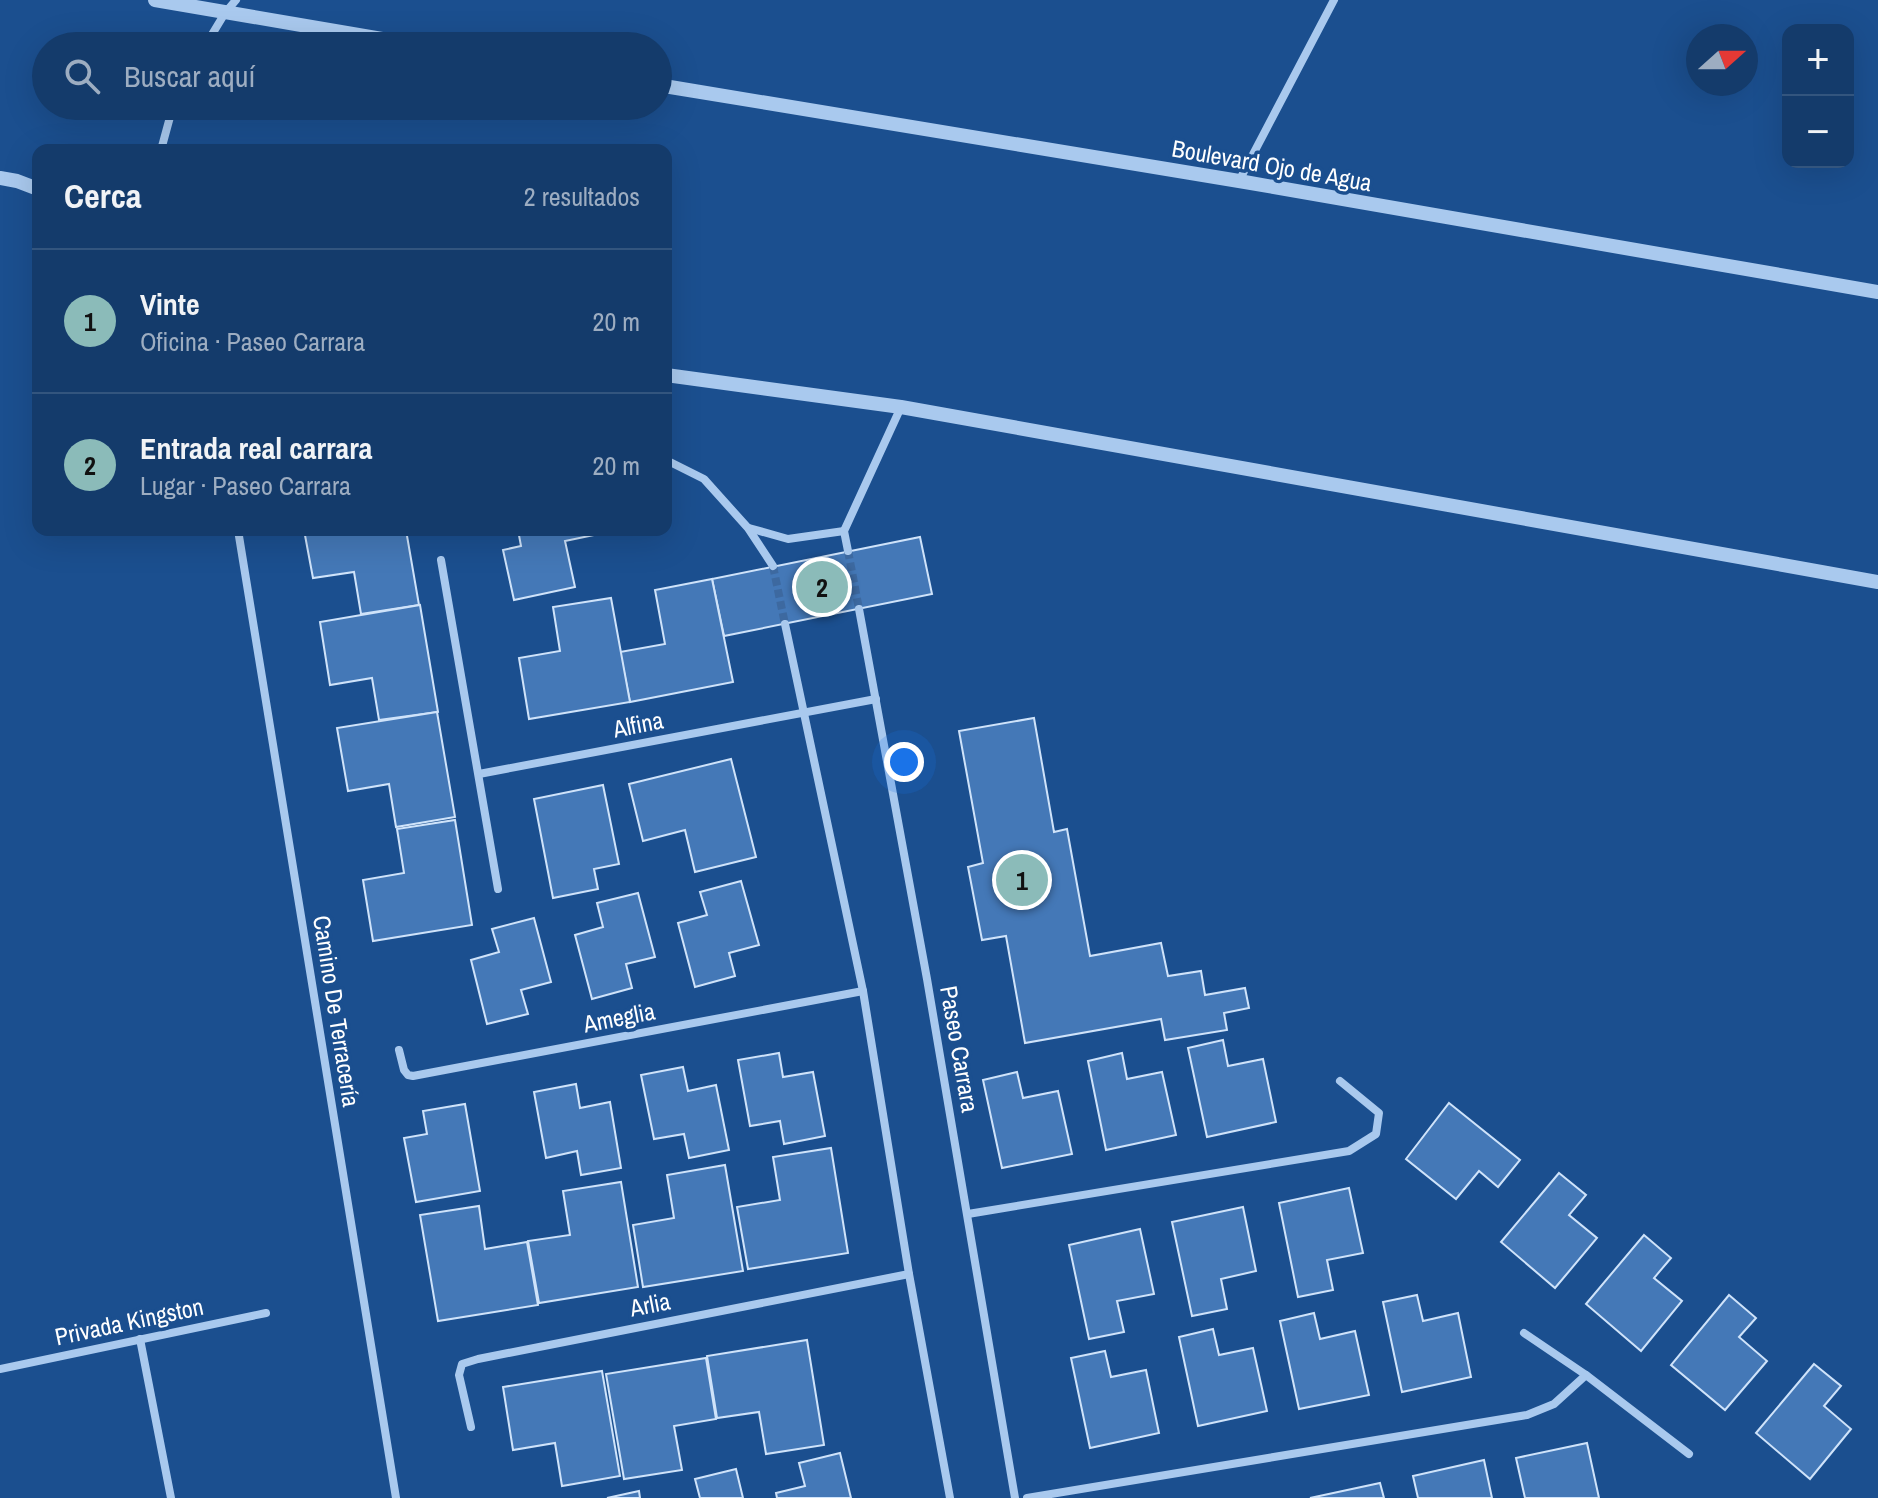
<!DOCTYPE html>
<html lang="es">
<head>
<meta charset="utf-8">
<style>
  body { margin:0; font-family:"Archivo Narrow",sans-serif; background:#214673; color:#f1f3f6 }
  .controls { position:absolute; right:24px; top:24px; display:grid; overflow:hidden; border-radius:16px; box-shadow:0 8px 32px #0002 }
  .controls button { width:72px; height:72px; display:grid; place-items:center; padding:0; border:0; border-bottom:2px solid #33557e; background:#143b6b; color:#f1f3f6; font:40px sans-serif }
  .compass { position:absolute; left:1686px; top:24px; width:72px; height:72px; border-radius:50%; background:#143b6b; box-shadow:0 8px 32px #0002; rotate:69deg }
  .you { position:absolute; left:904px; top:762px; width:28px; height:28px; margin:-20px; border:6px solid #fff; border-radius:50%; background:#1a73e8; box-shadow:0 0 0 12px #1a73e833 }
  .badge { display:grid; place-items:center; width:52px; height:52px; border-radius:50%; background:#8bbbb9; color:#111; font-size:26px; font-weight:700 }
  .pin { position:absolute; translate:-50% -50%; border:4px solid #fff; box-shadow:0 2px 8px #0006 }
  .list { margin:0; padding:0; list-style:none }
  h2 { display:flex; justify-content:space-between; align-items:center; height:104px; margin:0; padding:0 32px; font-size:34px }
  h2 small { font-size:26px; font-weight:400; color:#9dadc1 }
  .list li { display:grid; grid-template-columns:52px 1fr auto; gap:24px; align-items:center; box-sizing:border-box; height:144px; padding:0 32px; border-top:2px solid #33557e }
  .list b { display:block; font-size:30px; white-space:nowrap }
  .list p { margin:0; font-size:26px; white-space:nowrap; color:#9dadc1 }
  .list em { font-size:26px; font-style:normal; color:#9dadc1 }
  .icon { flex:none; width:44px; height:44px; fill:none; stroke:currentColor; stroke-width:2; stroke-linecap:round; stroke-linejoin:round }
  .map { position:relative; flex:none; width:1878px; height:1498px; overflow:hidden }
  .search { position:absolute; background:#143b6b; box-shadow:0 8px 32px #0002; left:32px; top:32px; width:640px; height:88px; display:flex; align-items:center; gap:20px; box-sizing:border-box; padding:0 28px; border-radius:44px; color:#9dadc1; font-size:30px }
  .panel { position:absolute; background:#143b6b; box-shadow:0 8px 32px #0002; left:32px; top:144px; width:640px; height:392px; border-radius:16px }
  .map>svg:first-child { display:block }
  .building { fill:#4478b7; stroke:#cfe3fa; stroke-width:2 }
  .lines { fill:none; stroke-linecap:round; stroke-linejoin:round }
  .minor-tunnel { stroke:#3d69a0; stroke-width:8; stroke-dasharray:8 4; stroke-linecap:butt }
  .minor { stroke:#a9c9ee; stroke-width:8 }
  .tertiary { stroke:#a9c9ee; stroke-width:14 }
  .labels { text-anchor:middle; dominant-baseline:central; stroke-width:7; stroke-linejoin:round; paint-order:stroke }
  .street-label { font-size:24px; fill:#fff; stroke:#1b4f8f }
</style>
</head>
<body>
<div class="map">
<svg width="1878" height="1498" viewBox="0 0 1878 1498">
  <rect width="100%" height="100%" fill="#1b4f8f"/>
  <g class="building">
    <path d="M304,530h102l13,75 -58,9 -7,-42 -41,6z"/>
    <path d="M518,530h100l-53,11 10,46 -61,13 -11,-50 18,-4z"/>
    <path d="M920,537l12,57 -208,42 -12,-57z"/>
    <path d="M712,579l21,103 -103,20 -10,-50 45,-8 -10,-54z"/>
    <path d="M611,598l19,104 -101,17 -10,-61 41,-7 -7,-44z"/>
    <path d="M420,605l18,107 -59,8 -7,-42 -42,7 -10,-63z"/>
    <path d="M437,712l18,105 -59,10 -7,-43 -41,7 -11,-63z"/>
    <path d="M1034,718l20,114 13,-3 23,127 71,-13 7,33 33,-5 4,24 40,-7 4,20 -25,5 3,17 -62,10 -4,-21 -136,24 -19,-107 -24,4 -14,-73 15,-4 -24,-132z"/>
    <path d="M731,759l25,98 -61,15 -10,-42 -42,11 -14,-57z"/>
    <path d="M603,785l16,79 -25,5 4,20 -45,9 -19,-99z"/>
    <path d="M455,820l17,105 -99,16 -10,-61 41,-7 -7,-44z"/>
    <path d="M741,881l18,64 -30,8 6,23 -40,11 -17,-64 29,-8 -7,-23z"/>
    <path d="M638,893l17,64 -29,7 6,24 -40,11 -17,-64 28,-8 -6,-24z"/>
    <path d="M534,918l17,64 -30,8 7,24 -41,10 -16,-64 28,-8 -7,-23z"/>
    <path d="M1223,1040l5,26 35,-7 13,63 -69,15 -19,-89z"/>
    <path d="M779,1053l4,24 30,-5 12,64 -41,8 -4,-23 -30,5 -12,-66z"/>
    <path d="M1122,1053l5,26 35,-7 14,63 -70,15 -18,-89z"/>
    <path d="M683,1067l5,24 28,-6 13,65 -40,8 -5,-24 -30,5 -13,-64z"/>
    <path d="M1017,1072l6,26 35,-7 14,63 -70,14 -19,-88z"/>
    <path d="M576,1084l4,24 30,-6 11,66 -40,7 -4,-24 -31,7 -12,-66z"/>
    <path d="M1449,1103l71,57 -22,27 -19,-16 -23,28 -50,-40z"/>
    <path d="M465,1104l15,87 -64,11 -12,-64 23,-4 -4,-23z"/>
    <path d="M831,1148l17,105 -100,16 -11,-62 43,-7 -7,-43z"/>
    <path d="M725,1165l18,106 -100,16 -10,-62 41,-7 -7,-43z"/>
    <path d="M1559,1173l27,22 -17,20 28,23 -42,50 -54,-46z"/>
    <path d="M621,1182l17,105 -99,16 -11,-62 42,-6 -7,-44z"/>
    <path d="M1349,1188l14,65 -36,7 6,30 -35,7 -19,-94z"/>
    <path d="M479,1206l6,43 42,-7 11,63 -100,16 -18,-106z"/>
    <path d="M1243,1207l13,64 -35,8 6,30 -35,7 -20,-94z"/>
    <path d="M1140,1229l14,65 -37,7 7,31 -35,7 -20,-94z"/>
    <path d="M1644,1235l27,23 -17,20 28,23 -41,50 -55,-47z"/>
    <path d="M1417,1295l6,26 35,-8 13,64 -69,15 -19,-90z"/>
    <path d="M1729,1295l27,23 -17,19 28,24 -42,49 -54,-45z"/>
    <path d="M1314,1313l6,26 35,-8 14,64 -70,14 -19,-88z"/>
    <path d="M1213,1329l6,26 34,-7 14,63 -69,15 -19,-89z"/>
    <path d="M807,1340l17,105 -58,9 -7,-42 -42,6 -10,-62z"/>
    <path d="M1105,1351l6,26 35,-7 13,63 -69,15 -19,-90z"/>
    <path d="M706,1358l10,61 -42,7 8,44 -58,9 -18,-105z"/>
    <path d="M1814,1364l27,22 -17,20 27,23 -41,50 -54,-46z"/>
    <path d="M602,1371l18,105 -58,10 -7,-43 -42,7 -10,-63z"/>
    <path d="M1587,1443l12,55h-74l-9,-40z"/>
    <path d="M840,1453l11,45h-74l-1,-5 29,-7 -6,-23z"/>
    <path d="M1484,1460l8,38h-74l-5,-22z"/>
    <path d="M736,1469l7,29h-43l-5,-19z"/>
    <path d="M1380,1483l4,15h-74z"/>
    <path d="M639,1491l1,7h-33z"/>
  </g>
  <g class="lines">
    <g class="minor-tunnel">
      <path d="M848,551l11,58"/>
      <path d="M773,566l12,58"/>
    </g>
    <g class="minor">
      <path d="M205,46l20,-33 11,-13"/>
      <path d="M161,150l12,-44"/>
      <path d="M1239,181l95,-181"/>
      <path d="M666,460l38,19 44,49 25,38"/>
      <path d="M749,528l39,11 56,-8"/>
      <path d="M238,530l158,968"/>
      <path d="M848,551l-4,-20 57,-124"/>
      <path d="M441,560l57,329"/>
      <path d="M859,609l68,370 88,519"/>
      <path d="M785,624l78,367 46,283 41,224"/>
      <path d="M479,774l397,-75"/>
      <path d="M399,1050l5,20 4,5 5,1 450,-85"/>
      <path d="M968,1214l381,-63 27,-17 3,-21 -39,-32"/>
      <path d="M1524,1333l62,42 103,79"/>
      <path d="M140,1339l31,159"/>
      <path d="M0,1369l266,-56"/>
      <path d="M471,1427l-12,-52 3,-11 16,-5 431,-85"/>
      <path d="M1027,1498l500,-83 27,-11 32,-29"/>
    </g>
    <g class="tertiary">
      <path d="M155,0l268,46"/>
      <path d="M658,85l581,96 639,111"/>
      <path d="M0,178l17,3 21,8"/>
      <path d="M666,375l235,32 977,175"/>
    </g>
  </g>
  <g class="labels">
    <g class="street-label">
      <text transform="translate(1272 165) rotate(10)">Boulevard Ojo de Agua</text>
      <text transform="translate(638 724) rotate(-11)">Alfina</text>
      <text transform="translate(337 1011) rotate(81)">Camino De Terracería</text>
      <text transform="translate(619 1017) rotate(-11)">Ameglia</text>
      <text transform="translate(960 1049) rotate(80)">Paseo Carrara</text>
      <text transform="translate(650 1304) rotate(-11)">Arlia</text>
      <text transform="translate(129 1321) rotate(-12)">Privada Kingston</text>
    </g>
  </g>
</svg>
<div class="controls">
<button>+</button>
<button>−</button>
</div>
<svg class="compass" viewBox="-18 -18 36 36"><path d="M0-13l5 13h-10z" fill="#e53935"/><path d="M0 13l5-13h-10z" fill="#9dadc1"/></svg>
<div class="you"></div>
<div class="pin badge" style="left:1022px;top:880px">1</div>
<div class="pin badge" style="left:822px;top:587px">2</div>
<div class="search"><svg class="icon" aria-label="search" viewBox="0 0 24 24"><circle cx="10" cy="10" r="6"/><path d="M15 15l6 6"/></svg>Buscar aquí</div>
<section class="panel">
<h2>Cerca<small>2 resultados</small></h2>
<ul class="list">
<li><span class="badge">1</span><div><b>Vinte</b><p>Oficina · Paseo Carrara</p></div><em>20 m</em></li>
<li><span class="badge">2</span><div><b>Entrada real carrara</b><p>Lugar · Paseo Carrara</p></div><em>20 m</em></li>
</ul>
</section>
</div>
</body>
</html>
